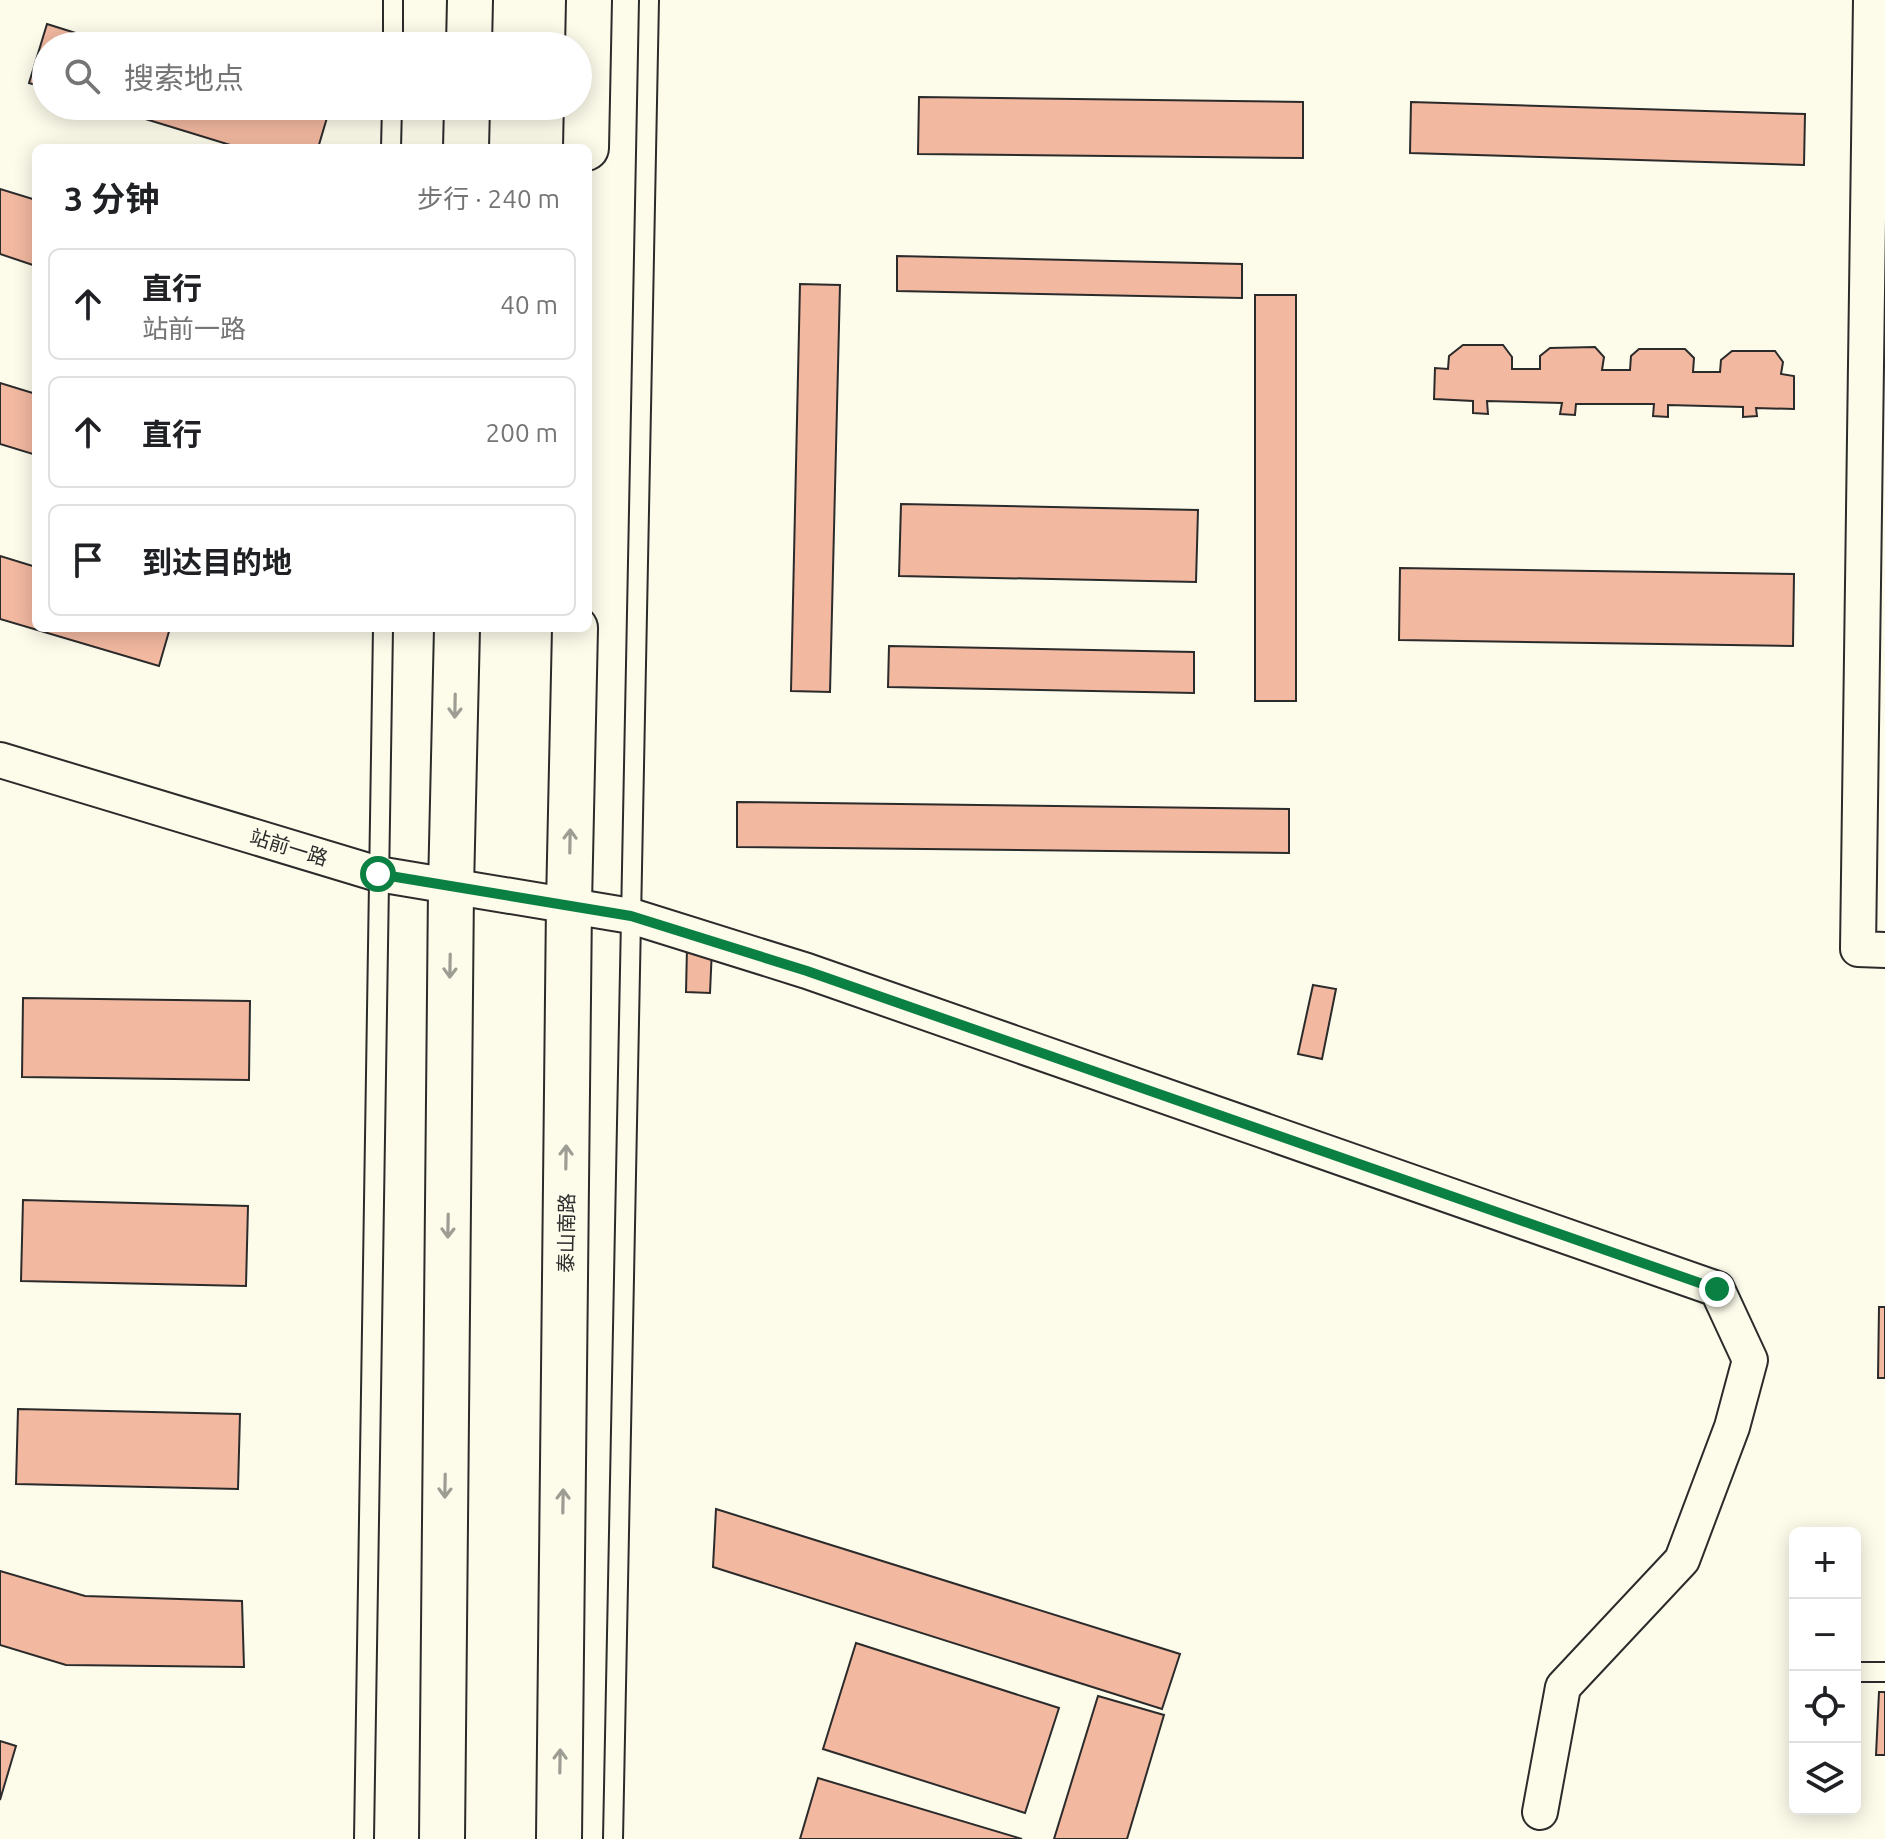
<!DOCTYPE html>
<html lang="zh">
<head>
<meta charset="utf-8">
<style>
  body { margin:0; font-family:Ubuntu,"Noto Sans SC",sans-serif; background:#f6f6f6; color:#202124 }
  .controls { position:absolute; right:24px; bottom:24px; display:grid; overflow:hidden; border-radius:12px; box-shadow:0 4px 20px #0003 }
  .controls button { width:72px; height:72px; display:grid; place-items:center; padding:0; border:0; border-bottom:2px solid #e0e0e0; background:#fff; color:#202124; font:40px sans-serif }
  .stop { position:absolute; width:24px; height:24px; margin:-18px; border:6px solid #0b8043; border-radius:50%; background:#fff }
  .stop.end { background:#0b8043; border-color:#fff; box-shadow:0 2px 8px #0008 }
  .list { margin:0; padding:0; list-style:none }
  h2 { display:flex; justify-content:space-between; align-items:center; height:104px; margin:0; padding:0 32px; font-size:34px }
  h2 small { font-size:26px; font-weight:400; color:#757577 }
  .list li { display:grid; grid-template-columns:52px 1fr auto; gap:24px; align-items:center; box-sizing:border-box; height:112px; margin:0 16px 16px; padding:0 16px; border:2px solid #e0e0e0; border-radius:12px }
  .list b { display:block; font-size:30px; white-space:nowrap }
  .list p { margin:0; font-size:26px; white-space:nowrap; color:#757577 }
  .list em { font-size:26px; font-style:normal; color:#757577 }
  .icon { flex:none; width:44px; height:44px; fill:none; stroke:currentColor; stroke-width:2; stroke-linecap:round; stroke-linejoin:round }
  .map { position:relative; flex:none; width:1885px; height:1839px; overflow:hidden }
  .search { position:absolute; background:#fff; box-shadow:0 4px 20px #0003; left:32px; top:32px; width:560px; height:88px; display:flex; align-items:center; gap:20px; box-sizing:border-box; padding:0 28px; border-radius:44px; color:#757577; font-size:30px }
  .panel { position:absolute; background:#fff; box-shadow:0 4px 20px #0003; left:32px; top:144px; width:560px; height:488px; border-radius:12px }
  .map>svg:first-child { display:block }
  .building { fill:#f2b8a0; stroke:#2b2b2b; stroke-width:2 }
  .lines { fill:none; stroke-linecap:round; stroke-linejoin:round }
  .service-casing { stroke:#2b2b2b; stroke-width:22 }
  .minor-casing { stroke:#2b2b2b; stroke-width:38 }
  .tertiary-casing { stroke:#2b2b2b; stroke-width:48 }
  .service { stroke:#fdfbea; stroke-width:18 }
  .minor { stroke:#fdfbea; stroke-width:34 }
  .tertiary { stroke:#fdfbea; stroke-width:44 }
  .oneway { stroke:#9e9d94 }
  .route { stroke:#0b8043; stroke-width:10 }
  .labels { text-anchor:middle; dominant-baseline:central; stroke-width:6; stroke-linejoin:round; paint-order:stroke }
  .street-label { font-size:20px; fill:#2b2b2b; stroke:#fdfbea }
</style>
</head>
<body>
<div class="map">
<svg width="1885" height="1839" viewBox="0 0 1885 1839">
  <rect width="100%" height="100%" fill="#fdfbea"/>
  <g class="building">
    <path d="M47,24l70,22h-71v42l-17,-5z"/>
    <path d="M919,97l384,5v56l-385,-4z"/>
    <path d="M1411,102l394,12 -1,51 -394,-12z"/>
    <path d="M103,106h209l17,5 -11,37h-78z"/>
    <path d="M0,189l36,11v66l-36,-12z"/>
    <path d="M897,256l345,8v34l-345,-7z"/>
    <path d="M800,284l40,1 -10,407 -39,-1z"/>
    <rect x="1255" y="295" width="41" height="406"/>
    <path d="M1463,345h40l9,12v12h28v-13l10,-8 45,-1 9,10 -2,13h28l1,-14 8,-7h46l9,9 -1,14h27l1,-12 11,-9h43l8,11 -2,12 13,2v33l-38,-1 1,8 -14,1v-10l-75,-2v12l-15,-1 1,-12h-78l-1,11 -15,-1 2,-11 -75,-2 1,13 -15,-1v-12l-39,-2 1,-31 13,1 1,-13z"/>
    <path d="M0,383l36,11v61l-36,-11z"/>
    <path d="M901,504l297,6 -2,72 -297,-6z"/>
    <path d="M0,556l36,11v61h134l-11,38 -159,-47z"/>
    <path d="M1400,568l394,6 -1,72 -394,-6z"/>
    <path d="M889,646l305,6v41l-306,-6z"/>
    <path d="M737,802l552,7v44l-552,-6z"/>
    <path d="M687,947l25,1 -2,45 -24,-1z"/>
    <path d="M1313,985l23,4 -14,70 -24,-5z"/>
    <path d="M23,998l227,3 -1,79 -227,-3z"/>
    <path d="M23,1200l225,6 -2,80 -225,-5z"/>
    <path d="M1879,1307h6v71h-7z"/>
    <path d="M18,1409l222,5 -2,75 -222,-5z"/>
    <path d="M716,1509l464,145 -18,55 -449,-142z"/>
    <path d="M0,1571l85,25 157,5 2,66 -178,-2 -66,-20z"/>
    <path d="M856,1643l203,65 -34,105 -202,-64z"/>
    <path d="M1879,1692h6v63h-9z"/>
    <path d="M1098,1696l66,19 -37,124h-73z"/>
    <path d="M0,1741l16,5 -16,54z"/>
    <path d="M818,1778l204,61h-222z"/>
  </g>
  <g class="lines">
    <defs>
      <g id="service">
        <path d="M393,46v-46"/>
        <path d="M391,148l1,-42"/>
        <path d="M1855,1672h30"/>
        <path d="M364,1839l19,-1211"/>
        <path d="M613,1839l36,-1839"/>
      </g>
      <g id="minor">
        <path d="M1871,0l-13,949 27,1"/>
        <path d="M0,760l378,114 253,42 176,55 910,318 33,71 -18,67 -50,133 -119,127 -23,125"/>
      </g>
      <g id="tertiary">
        <path d="M469,46l1,-46"/>
        <path d="M466,148l1,-42"/>
        <path d="M586,148l3,-148"/>
        <path d="M442,1839l9,-951 6,-260"/>
        <path d="M559,1839l10,-935 6,-276"/>
      </g>
    </defs>
    <use href="#service" class="service-casing"/>
    <use href="#minor" class="minor-casing"/>
    <use href="#tertiary" class="tertiary-casing"/>
    <use href="#service" class="service"/>
    <use href="#minor" class="minor"/>
    <use href="#tertiary" class="tertiary"/>
  </g>
  <defs><path id="oneway-shaft" d="M-6 0H5M1.5-3L5.5 0L1.5 3" fill="none" stroke-width="1.6" stroke-linecap="round" stroke-linejoin="round" transform="scale(2)"/></defs>
  <g class="oneway">
    <use href="#oneway-shaft" transform="translate(455 706) rotate(91)"/>
    <use href="#oneway-shaft" transform="translate(570 841) rotate(-89)"/>
    <use href="#oneway-shaft" transform="translate(450 966) rotate(91)"/>
    <use href="#oneway-shaft" transform="translate(566 1157) rotate(-89)"/>
    <use href="#oneway-shaft" transform="translate(448 1226) rotate(91)"/>
    <use href="#oneway-shaft" transform="translate(445 1486) rotate(91)"/>
    <use href="#oneway-shaft" transform="translate(563 1501) rotate(-89)"/>
    <use href="#oneway-shaft" transform="translate(560 1761) rotate(-89)"/>
  </g>
  <g class="lines">
    <path class="route" d="M378,874l253,42 176,55 910,318"/>
  </g>
  <g class="labels">
    <g class="street-label">
      <text transform="translate(289 847) rotate(17)">站前一路</text>
      <text transform="translate(566 1233) rotate(-89)">泰山南路</text>
    </g>
  </g>
</svg>
<div class="controls">
<button>+</button>
<button>−</button>
<button><svg class="icon" aria-label="locate" viewBox="0 0 24 24"><circle cx="12" cy="12" r="6"/><path d="M12 2v4M12 18v4M2 12h4M18 12h4"/></svg></button>
<button><svg class="icon" aria-label="layers" viewBox="0 0 24 24"><path d="M12 4l9 5-9 5-9-5zM3 14l9 5 9-5"/></svg></button>
</div>
<div class="stop" style="left:378px;top:874px"></div>
<div class="stop end" style="left:1717px;top:1289px"></div>
<div class="search"><svg class="icon" aria-label="search" viewBox="0 0 24 24"><circle cx="10" cy="10" r="6"/><path d="M15 15l6 6"/></svg>搜索地点</div>
<section class="panel">
<h2>3 分钟<small>步行 · 240 m</small></h2>
<ul class="list">
<li><svg class="icon" aria-label="ahead" viewBox="0 0 24 24"><path d="M12 20V5M6 11l6-6 6 6"/></svg><div><b>直行</b><p>站前一路</p></div><em>40 m</em></li>
<li><svg class="icon" aria-label="ahead" viewBox="0 0 24 24"><path d="M12 20V5M6 11l6-6 6 6"/></svg><div><b>直行</b></div><em>200 m</em></li>
<li><svg class="icon" aria-label="arrive" viewBox="0 0 24 24"><path d="M6 21V4h12l-3 4 3 4H6"/></svg><div><b>到达目的地</b></div></li>
</ul>
</section>
</div>
</body>
</html>
